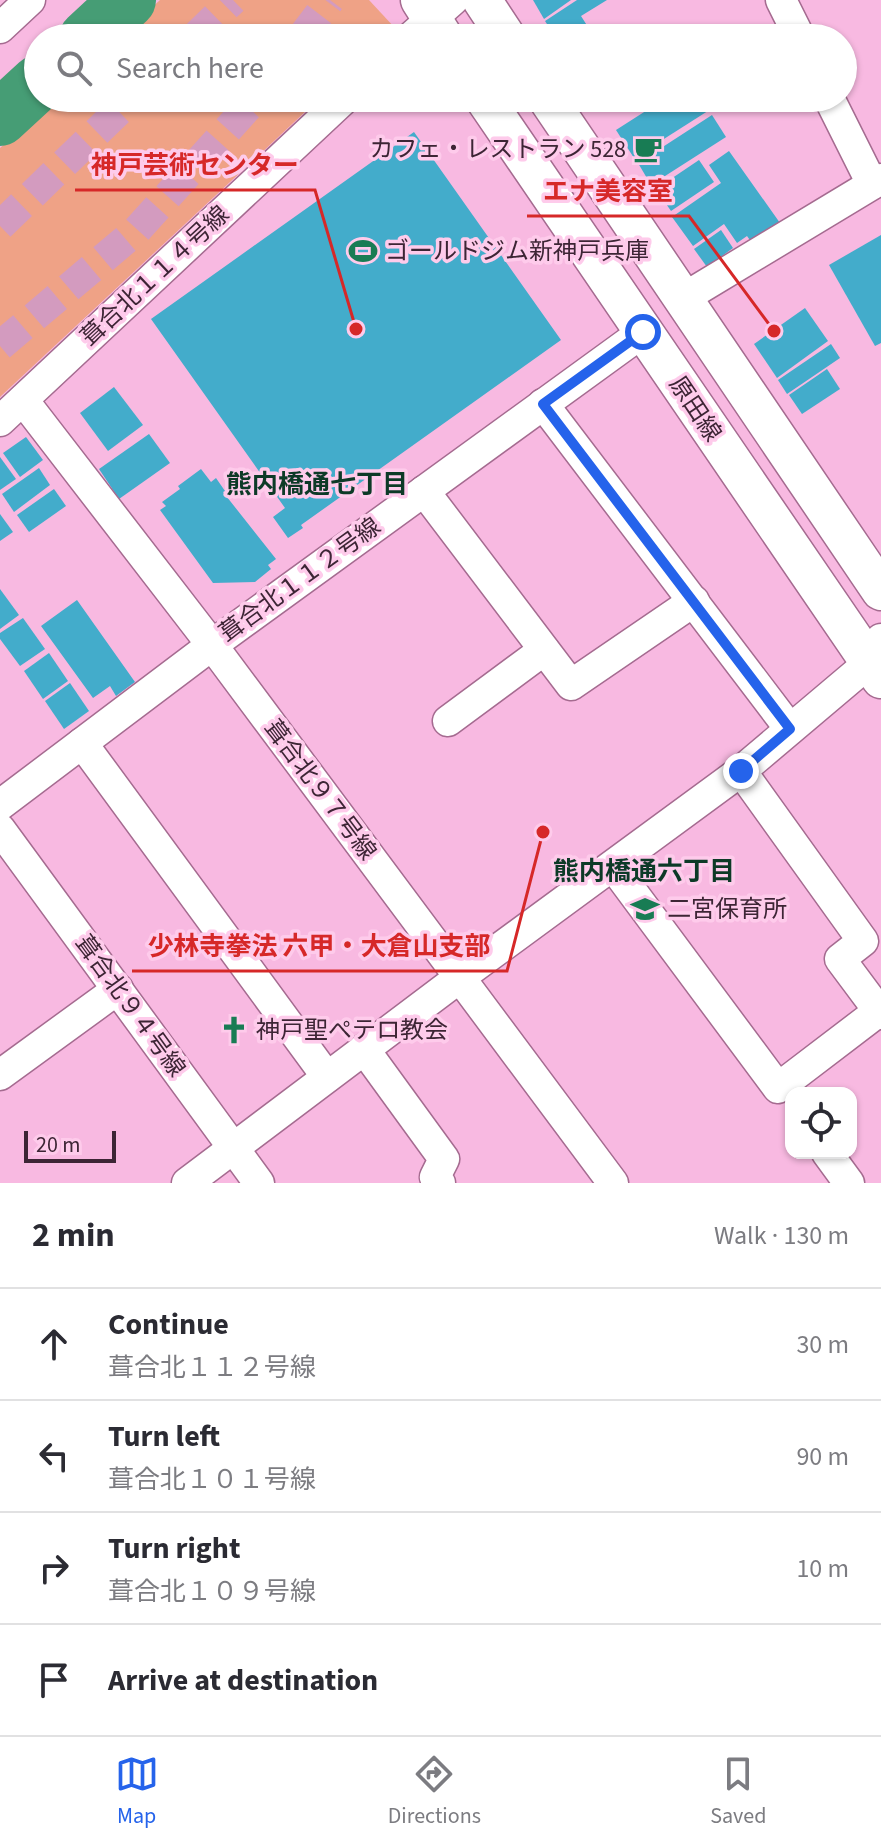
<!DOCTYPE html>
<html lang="en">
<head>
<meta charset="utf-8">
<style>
  body { margin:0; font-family:"Source Sans 3","Noto Sans JP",sans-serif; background:#f2f2f3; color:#2b2b33 }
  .controls { position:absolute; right:24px; bottom:24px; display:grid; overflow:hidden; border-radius:16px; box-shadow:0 2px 6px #0004 }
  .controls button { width:72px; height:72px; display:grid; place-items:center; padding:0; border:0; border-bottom:2px solid #e1e1e2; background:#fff; color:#2b2b33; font:40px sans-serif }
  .scale { position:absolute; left:24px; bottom:20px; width:92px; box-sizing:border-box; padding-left:8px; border:4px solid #3d2535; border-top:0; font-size:22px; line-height:28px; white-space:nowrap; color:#3d2535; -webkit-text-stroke:6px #fecbeb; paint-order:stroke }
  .stop { position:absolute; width:24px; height:24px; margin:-18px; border:6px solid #2563eb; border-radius:50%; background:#fff }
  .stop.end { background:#2563eb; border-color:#fff; box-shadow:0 2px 8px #0008 }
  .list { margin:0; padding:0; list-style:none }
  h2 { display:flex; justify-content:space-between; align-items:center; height:104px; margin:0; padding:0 32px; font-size:34px }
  h2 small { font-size:26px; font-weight:400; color:#7c7c81 }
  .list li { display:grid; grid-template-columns:52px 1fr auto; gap:24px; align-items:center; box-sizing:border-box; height:112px; padding:0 32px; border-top:2px solid #e1e1e2 }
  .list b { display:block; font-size:30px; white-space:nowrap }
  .list p { margin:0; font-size:26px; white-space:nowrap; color:#7c7c81 }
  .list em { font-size:26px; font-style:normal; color:#7c7c81 }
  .icon { flex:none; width:44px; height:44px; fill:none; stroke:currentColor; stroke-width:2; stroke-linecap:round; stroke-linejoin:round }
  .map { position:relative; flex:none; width:881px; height:1183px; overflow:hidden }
  .search { position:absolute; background:#fff; box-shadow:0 2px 6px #0004; left:24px; right:24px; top:24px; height:88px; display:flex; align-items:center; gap:20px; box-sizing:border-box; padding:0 28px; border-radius:44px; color:#7c7c81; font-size:30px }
  .sheet { height:552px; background:#fff }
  nav { display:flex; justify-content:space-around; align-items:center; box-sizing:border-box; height:112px; border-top:2px solid #e1e1e2; background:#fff; font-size:22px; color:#7c7c81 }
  nav a { display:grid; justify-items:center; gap:4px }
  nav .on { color:#2563eb }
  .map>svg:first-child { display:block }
  .green { fill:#efa286 }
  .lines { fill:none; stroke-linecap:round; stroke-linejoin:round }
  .river { stroke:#469d75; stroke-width:56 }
  .building { fill:#43accb }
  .minor-tunnel { stroke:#d39bbf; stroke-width:30; stroke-dasharray:30 15; stroke-linecap:butt }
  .minor-casing { stroke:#a56b90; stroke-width:33 }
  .major-casing { stroke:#a56b90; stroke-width:41 }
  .minor { stroke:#fff; stroke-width:30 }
  .major { stroke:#fff; stroke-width:38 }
  .route { stroke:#2563eb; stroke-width:10 }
  .labels { text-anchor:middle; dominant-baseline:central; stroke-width:7; stroke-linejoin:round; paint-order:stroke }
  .poi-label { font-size:24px; fill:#3d2535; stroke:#fecbeb; text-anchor:start }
  .street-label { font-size:24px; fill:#3d2535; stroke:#fecbeb }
  .neighbourhood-label { font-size:26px; font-weight:bold; fill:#0d3a27; stroke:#fecbeb }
  .leader { fill:none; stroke:#d62828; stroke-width:3 }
  .callout-dot { fill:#d62828; stroke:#fecbeb; stroke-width:3 }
  .callout-label { font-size:26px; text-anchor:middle; font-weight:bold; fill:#d62828; stroke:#fecbeb; stroke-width:7; stroke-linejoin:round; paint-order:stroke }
</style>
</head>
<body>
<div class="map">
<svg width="881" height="1183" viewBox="0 0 881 1183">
  <rect width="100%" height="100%" fill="#f8b9e1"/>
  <g class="green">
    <path d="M160,0h209l26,28 -11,10h-265z"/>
    <path d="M54,98h266l-320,299v-249z"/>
  </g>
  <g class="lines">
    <g class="river">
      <path d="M87,38l41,-38"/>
      <path d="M0,118l38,-35"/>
    </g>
  </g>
  <g class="building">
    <path d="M533,0h38l-27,19z"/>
    <path d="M577,0h30l-26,16 14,22h-39l-11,-17z"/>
    <path d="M666,98h39l6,11 -77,49 -18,-28z"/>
    <path d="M712,115l14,22 -75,48 -13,-22z"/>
    <path d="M414,132l147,208 -260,185 2,3 -15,10 -15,-21 12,-9 -134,-189z"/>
    <path d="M729,151l51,72 -28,20 -5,-7 -10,7 -13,-19 -31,22 -21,-29 49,-34 -12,-18z"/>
    <path d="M699,160l15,22 -43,29 -15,-22z"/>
    <path d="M721,230l12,18 -26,19 -13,-18z"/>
    <path d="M881,235v108l-6,3 -46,-81z"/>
    <path d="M805,308l23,33 -51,37 -23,-34z"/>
    <path d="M831,344l9,14 -53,36 -9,-14z"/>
    <path d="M827,369l13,20 -38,25 -13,-19z"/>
    <path d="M114,387l29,38 -35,26 -28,-38z"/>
    <path d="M149,434l21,29 -51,36 -20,-30z"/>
    <path d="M26,437l17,23 -23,17 -17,-24z"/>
    <path d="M0,457l16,22 -16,11z"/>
    <path d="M39,468l11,17 -36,27 -12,-18z"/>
    <path d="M201,469l10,13 5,-4 9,13 -2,1 53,67 -8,6 3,4 -16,13 -42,1 -53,-73 6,-4 -4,-4 18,-13 -2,-3z"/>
    <path d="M54,489l12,17 -37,26 -12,-17z"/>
    <path d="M0,514l13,18 -13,9z"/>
    <path d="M0,589l19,26 -19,14z"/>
    <path d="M77,600l58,82 -19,14 -6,-10 -17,12 -52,-72z"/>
    <path d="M23,618l22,31 -25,17 -20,-27v-6z"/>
    <path d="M49,653l19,28 -25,18 -19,-28z"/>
    <path d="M70,683l19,28 -25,18 -19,-28z"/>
  </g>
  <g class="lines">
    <g class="minor-tunnel">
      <path d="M194,38l39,-38"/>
      <path d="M301,38l29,-38"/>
      <path d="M0,226l132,-128"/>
      <path d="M0,346l137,-116 119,-132"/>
    </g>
    <defs>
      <g id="minor">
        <path d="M781,0l19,38"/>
        <path d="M0,28l30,-28"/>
        <path d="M410,38l43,-38"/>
        <path d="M829,98l43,86"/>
        <path d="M682,299l199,-120"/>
        <path d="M23,400l189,245 401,538"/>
        <path d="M543,404l247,325"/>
        <path d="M0,421l345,-323"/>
        <path d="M424,491l147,194 123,-84"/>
        <path d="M448,721l96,-71"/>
        <path d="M82,743l245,334"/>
        <path d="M741,771l122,170 -23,18 41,55"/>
        <path d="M0,805l212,-160 431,-313"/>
        <path d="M0,829l259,354"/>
        <path d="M613,866l165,222 101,-77"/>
        <path d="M364,1049l80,110 -9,18 5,6"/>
        <path d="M0,1075l118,-86"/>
        <path d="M827,1153l22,30"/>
        <path d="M187,1183l272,-205 282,-207 129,-109 11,-23"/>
      </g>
      <g id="major">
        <path d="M420,0l24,38"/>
        <path d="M482,0l25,38"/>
        <path d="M484,98l397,581"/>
        <path d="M547,98l334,493"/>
      </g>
    </defs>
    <use href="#minor" class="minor-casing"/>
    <use href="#major" class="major-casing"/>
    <use href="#minor" class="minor"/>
    <use href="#major" class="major"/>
  </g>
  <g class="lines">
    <path class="route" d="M643,332l-100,72 247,325 -49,42"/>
  </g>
  <defs>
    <symbol id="cafe-bare" viewBox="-9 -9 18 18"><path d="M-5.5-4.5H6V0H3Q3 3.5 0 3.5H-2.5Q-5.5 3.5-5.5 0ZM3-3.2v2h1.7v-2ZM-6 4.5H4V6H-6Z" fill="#187c54" stroke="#fecbeb" stroke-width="2.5" paint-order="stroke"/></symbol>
    <symbol id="stadium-bare" viewBox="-9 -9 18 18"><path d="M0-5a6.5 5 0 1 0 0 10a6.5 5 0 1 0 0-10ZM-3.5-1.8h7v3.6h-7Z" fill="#187c54" stroke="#fecbeb" stroke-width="2.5" paint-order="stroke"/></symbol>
    <symbol id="school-bare" viewBox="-9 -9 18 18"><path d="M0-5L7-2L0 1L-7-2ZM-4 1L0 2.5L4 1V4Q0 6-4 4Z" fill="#187c54" stroke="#fecbeb" stroke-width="2.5" paint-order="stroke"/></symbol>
    <symbol id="church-bare" viewBox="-9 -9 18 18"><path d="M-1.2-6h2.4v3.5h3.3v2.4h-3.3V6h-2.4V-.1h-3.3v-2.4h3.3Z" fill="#187c54" stroke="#fecbeb" stroke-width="2.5" paint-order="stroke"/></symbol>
  </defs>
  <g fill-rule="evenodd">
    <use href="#cafe-bare" x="628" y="129" width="40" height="40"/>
    <use href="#stadium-bare" x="343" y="231" width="40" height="40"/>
    <use href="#school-bare" x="625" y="889" width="40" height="40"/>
    <use href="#church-bare" x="214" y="1010" width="40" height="40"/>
  </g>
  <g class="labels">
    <g class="poi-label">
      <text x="626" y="149" text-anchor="end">カフェ・レストラン 528</text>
      <text x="385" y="251">ゴールドジム新神戸兵庫</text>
      <text x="667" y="909">二宮保育所</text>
      <text x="256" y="1030">神戸聖ぺテロ教会</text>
    </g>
    <g class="street-label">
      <text transform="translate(155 276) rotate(-43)">葺合北１１４号線</text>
      <text transform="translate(695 409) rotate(56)">原田線</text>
      <text transform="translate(300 580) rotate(-36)">葺合北１１２号線</text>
      <text transform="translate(320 790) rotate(53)">葺合北９７号線</text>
      <text transform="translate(130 1006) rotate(54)">葺合北９４号線</text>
    </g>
    <g class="neighbourhood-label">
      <text x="317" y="484">熊内橋通七丁目</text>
      <text x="644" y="871">熊内橋通六丁目</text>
    </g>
  </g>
  <path class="leader" d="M356 329L315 190H75M774 331L689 216H527M543 832L507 971H132"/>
  <g class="callout-dot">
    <circle cx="356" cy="329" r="8"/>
    <circle cx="774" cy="331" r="8"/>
    <circle cx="543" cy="832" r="8"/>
  </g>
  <g class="callout-label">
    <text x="195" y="174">神戸芸術センター</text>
    <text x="608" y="200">エナ美容室</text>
    <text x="319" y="955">少林寺拳法 六甲・大倉山支部</text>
  </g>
</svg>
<div class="controls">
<button><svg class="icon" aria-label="locate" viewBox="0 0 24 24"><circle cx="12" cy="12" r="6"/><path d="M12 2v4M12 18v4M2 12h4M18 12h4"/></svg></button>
</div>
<div class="scale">20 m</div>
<div class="stop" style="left:643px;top:332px"></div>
<div class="stop end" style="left:741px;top:771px"></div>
<div class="search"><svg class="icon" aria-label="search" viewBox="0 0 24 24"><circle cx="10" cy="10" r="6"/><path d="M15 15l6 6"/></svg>Search here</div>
</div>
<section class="sheet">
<h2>2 min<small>Walk · 130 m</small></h2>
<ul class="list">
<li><svg class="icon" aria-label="ahead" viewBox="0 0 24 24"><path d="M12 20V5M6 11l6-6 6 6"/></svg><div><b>Continue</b><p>葺合北１１２号線</p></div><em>30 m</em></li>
<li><svg class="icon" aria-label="left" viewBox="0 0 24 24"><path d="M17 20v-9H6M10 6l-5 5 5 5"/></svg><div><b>Turn left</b><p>葺合北１０１号線</p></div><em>90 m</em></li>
<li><svg class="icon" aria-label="right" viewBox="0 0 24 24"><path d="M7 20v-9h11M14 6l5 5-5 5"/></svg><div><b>Turn right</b><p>葺合北１０９号線</p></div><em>10 m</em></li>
<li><svg class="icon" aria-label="arrive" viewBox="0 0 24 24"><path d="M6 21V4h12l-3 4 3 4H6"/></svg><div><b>Arrive at destination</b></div></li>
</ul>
</section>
<nav>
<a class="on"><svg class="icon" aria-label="map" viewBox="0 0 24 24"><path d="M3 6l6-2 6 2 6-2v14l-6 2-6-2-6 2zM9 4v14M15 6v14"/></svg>Map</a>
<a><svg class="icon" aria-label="directions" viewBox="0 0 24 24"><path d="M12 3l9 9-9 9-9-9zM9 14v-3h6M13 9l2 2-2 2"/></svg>Directions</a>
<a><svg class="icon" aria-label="saved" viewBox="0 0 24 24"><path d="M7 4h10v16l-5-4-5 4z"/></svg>Saved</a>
</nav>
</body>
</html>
